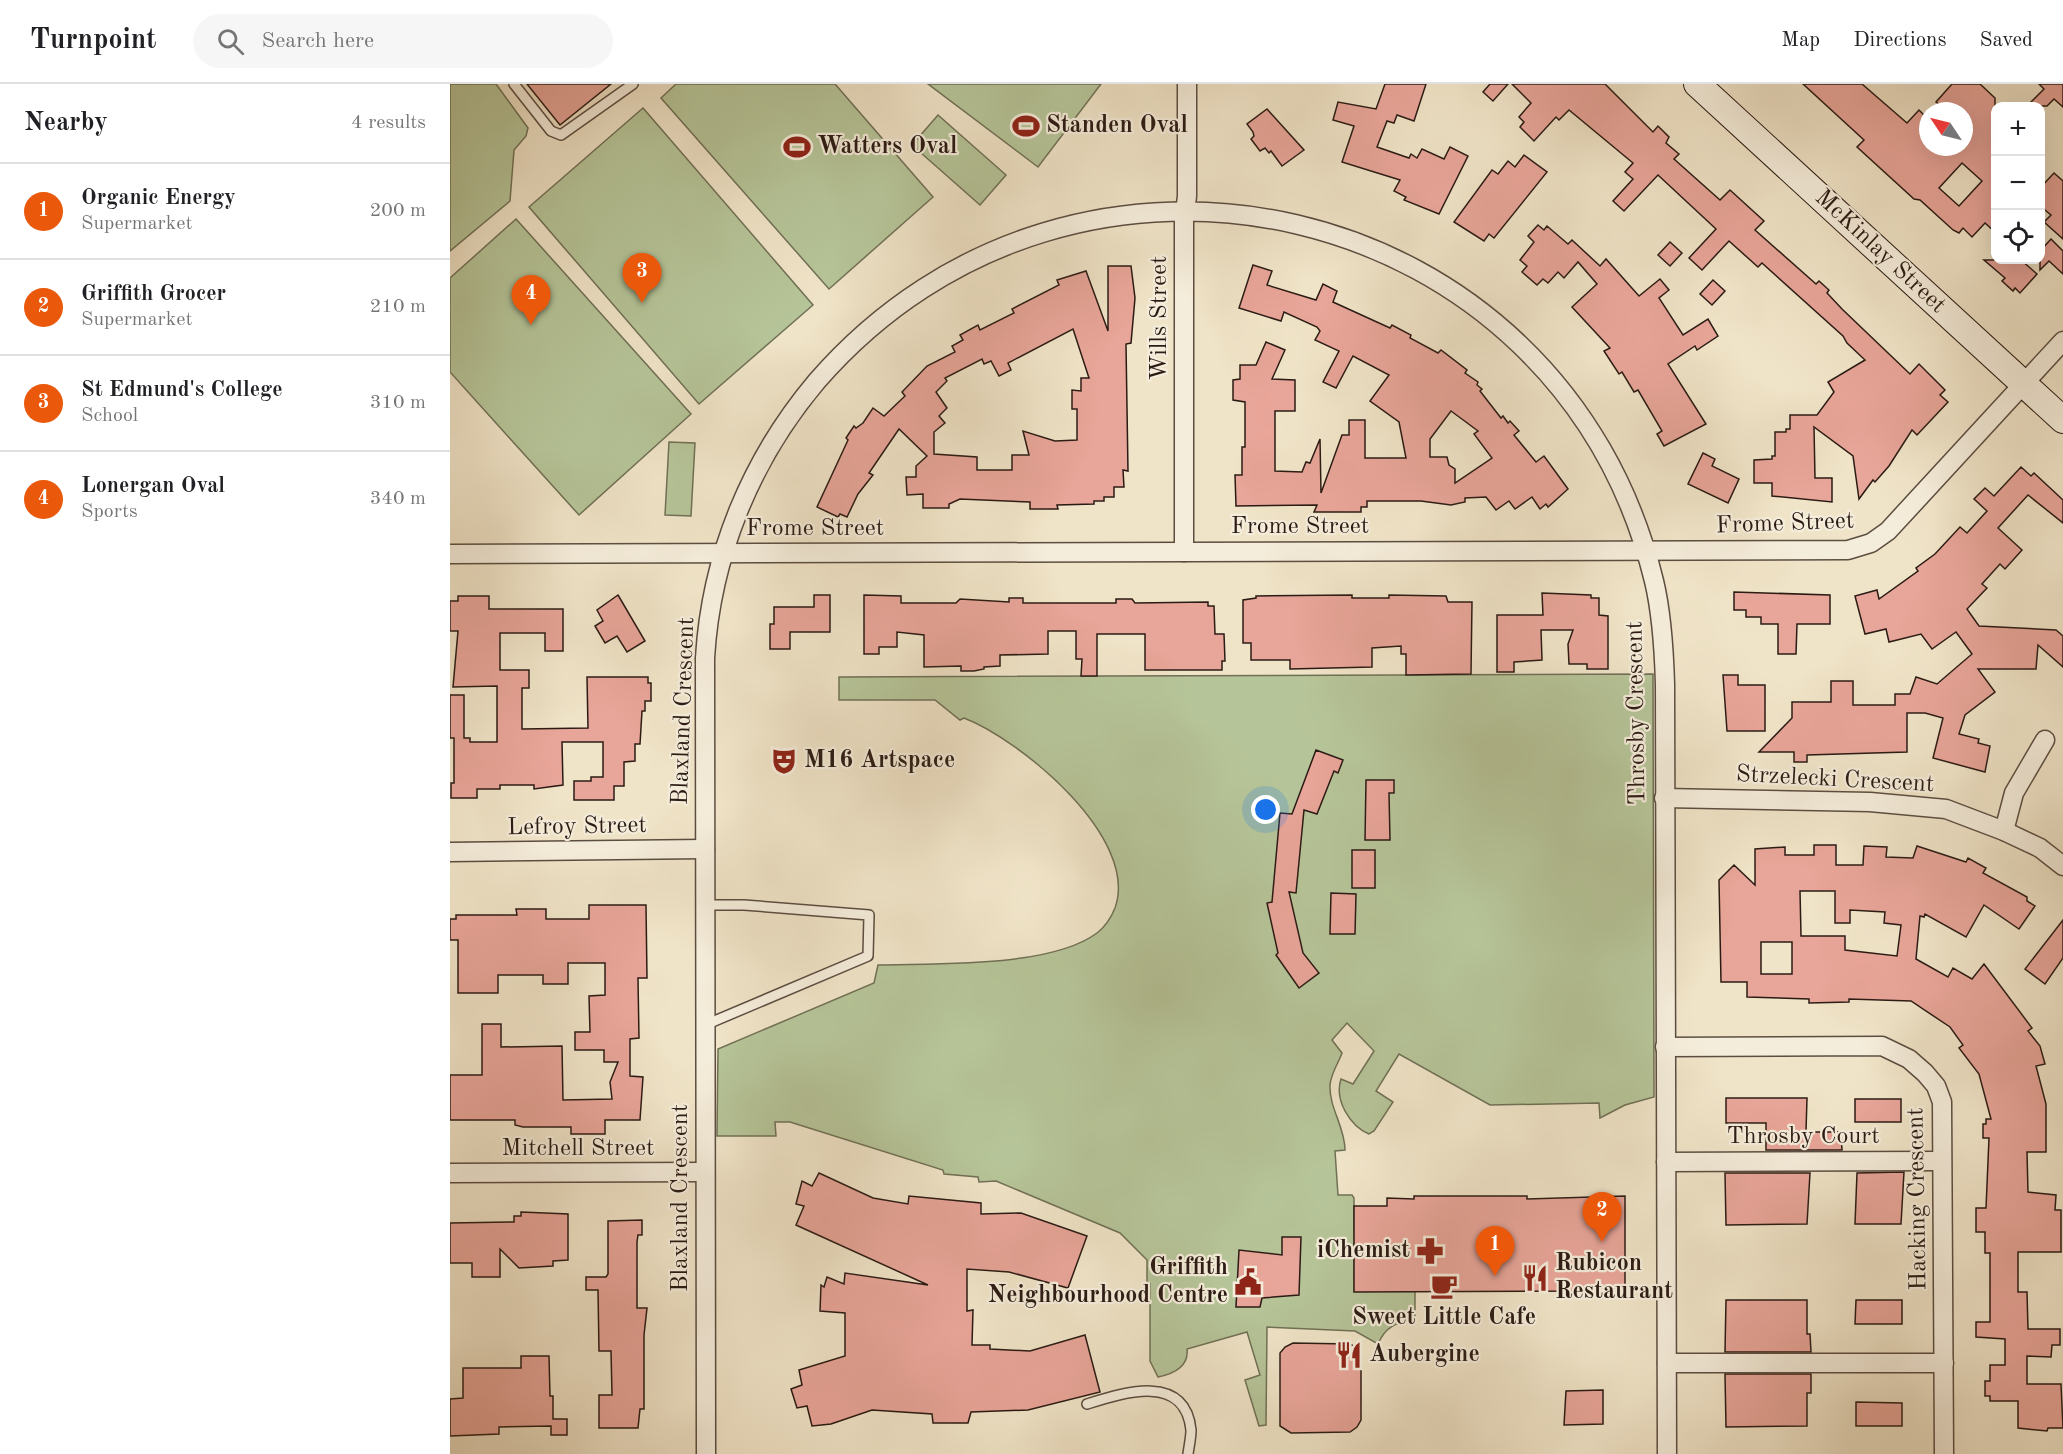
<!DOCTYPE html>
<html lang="en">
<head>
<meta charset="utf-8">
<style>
  body { margin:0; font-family:"Old Standard TT",serif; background:#f6f6f6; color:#202124 }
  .controls { position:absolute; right:18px; top:18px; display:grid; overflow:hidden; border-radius:12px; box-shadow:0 6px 24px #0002 }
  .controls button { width:54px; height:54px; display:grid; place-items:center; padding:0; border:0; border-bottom:2px solid #e0e0e0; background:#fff; color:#202124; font:30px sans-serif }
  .compass { position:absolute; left:1469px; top:18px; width:54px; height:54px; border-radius:50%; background:#fff; box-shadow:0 6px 24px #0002; rotate:305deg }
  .you { position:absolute; left:816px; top:726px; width:21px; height:21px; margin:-15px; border:4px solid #fff; border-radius:50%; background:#1a73e8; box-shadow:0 0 0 9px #1a73e833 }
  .badge { display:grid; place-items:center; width:39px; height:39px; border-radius:50%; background:#ea580c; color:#fff; font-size:20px; font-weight:700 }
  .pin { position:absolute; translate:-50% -50px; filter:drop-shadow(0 2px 3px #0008) }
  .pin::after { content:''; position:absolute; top:32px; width:21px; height:18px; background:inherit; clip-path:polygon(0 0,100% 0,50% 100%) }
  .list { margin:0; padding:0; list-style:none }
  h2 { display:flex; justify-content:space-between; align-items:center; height:78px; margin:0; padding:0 24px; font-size:26px }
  h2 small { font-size:20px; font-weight:400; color:#757577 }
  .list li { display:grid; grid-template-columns:39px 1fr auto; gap:18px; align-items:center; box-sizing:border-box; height:96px; padding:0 24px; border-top:2px solid #e0e0e0 }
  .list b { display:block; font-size:22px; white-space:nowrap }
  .list p { margin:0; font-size:20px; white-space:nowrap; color:#757577 }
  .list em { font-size:20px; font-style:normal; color:#757577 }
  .icon { flex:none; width:33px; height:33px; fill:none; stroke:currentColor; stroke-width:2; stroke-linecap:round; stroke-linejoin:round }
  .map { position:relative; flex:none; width:1613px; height:1370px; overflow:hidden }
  header { display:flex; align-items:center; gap:36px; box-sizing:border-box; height:84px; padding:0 30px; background:#fff; border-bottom:2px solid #e0e0e0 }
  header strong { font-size:28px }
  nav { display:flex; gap:33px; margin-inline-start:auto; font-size:21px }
  .search { width:420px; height:54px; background:#f6f6f6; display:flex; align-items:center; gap:15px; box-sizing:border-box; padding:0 21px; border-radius:33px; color:#757577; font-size:22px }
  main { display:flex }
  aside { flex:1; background:#fff }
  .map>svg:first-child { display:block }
  .green { fill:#b6c599; stroke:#707056; stroke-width:1.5 }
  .building { fill:#e8a599; stroke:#2b1b14; stroke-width:1.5; fill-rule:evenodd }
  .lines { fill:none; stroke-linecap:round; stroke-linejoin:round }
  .lane-casing { stroke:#5c4d41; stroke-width:12 }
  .street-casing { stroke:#5c4d41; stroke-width:21 }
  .secondary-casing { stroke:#2b1b14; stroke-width:28 }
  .lane { stroke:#f5eddb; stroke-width:9 }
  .street { stroke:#f5eddb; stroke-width:18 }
  .secondary { stroke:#f5eddb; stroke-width:26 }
  .labels { text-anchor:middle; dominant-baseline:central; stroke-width:4.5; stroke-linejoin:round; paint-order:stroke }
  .poi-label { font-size:24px; font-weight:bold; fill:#2b1b14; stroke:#f5eddb; text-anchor:start }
  .street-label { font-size:24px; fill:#2b1b14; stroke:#f5eddb }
</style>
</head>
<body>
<header>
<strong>Turnpoint</strong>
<div class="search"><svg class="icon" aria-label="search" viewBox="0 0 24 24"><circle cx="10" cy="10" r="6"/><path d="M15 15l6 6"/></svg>Search here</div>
<nav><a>Map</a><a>Directions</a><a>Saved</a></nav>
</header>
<main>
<aside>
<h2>Nearby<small>4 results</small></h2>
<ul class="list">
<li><span class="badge">1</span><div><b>Organic Energy</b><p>Supermarket</p></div><em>200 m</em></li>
<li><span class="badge">2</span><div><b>Griffith Grocer</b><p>Supermarket</p></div><em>210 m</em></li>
<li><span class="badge">3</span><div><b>St Edmund's College</b><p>School</p></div><em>310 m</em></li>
<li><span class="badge">4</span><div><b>Lonergan Oval</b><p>Sports</p></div><em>340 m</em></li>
</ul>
</aside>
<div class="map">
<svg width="1613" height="1370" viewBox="0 0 1613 1370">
  <rect width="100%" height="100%" fill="#f0e4c8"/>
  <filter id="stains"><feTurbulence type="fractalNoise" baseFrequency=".00333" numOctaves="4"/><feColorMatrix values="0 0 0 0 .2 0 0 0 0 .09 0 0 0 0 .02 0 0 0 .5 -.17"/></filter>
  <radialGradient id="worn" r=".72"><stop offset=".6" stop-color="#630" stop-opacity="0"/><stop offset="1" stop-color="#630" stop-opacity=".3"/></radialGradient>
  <g class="green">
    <path d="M0,0h46l32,44 -2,8 -12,14 -4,51 -60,50z"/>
    <path d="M226,0h159l98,113 -104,92 -168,-191z"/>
    <path d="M478,0h173l-63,83z"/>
    <path d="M193,24l170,197 -114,99 -170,-197z"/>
    <path d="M488,31l68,60 -26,30 -68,-60z"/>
    <path d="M66,135l175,195 -112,101 -129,-143v-94z"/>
    <path d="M219,358l26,1 -4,73 -26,-1z"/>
    <path d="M1203,590l1,423 -29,8 -25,13 -1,-15 -109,2 -91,-51 -23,37 17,11 -19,29 -5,3c-19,-8 -35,-34 -28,-55l12,5 21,-33 -27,-28 -15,17 10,13c-4,11 -11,20 -12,32 -1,23 15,42 15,65l-10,1 3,44h14l2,3v93h61v30c-18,-1 -30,6 -37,23l-23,-13 -88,-4 -1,98 -7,1 -14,-46 15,-5 -13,-43 -60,17c2,18 -14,25 -29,28l-8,-16v-77h-3v-24l-27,-27 -124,-52 -17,1 -1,-5 -34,-3 -1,-4 -153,-48h-15l1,14h-59l1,-87 156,-66 4,-18c58,-2 172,3 219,-32 9,-7 14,-15 18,-25 25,-70 -94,-168 -151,-190l-4,2 -25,-20h-96v-23z"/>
  </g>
  <g class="building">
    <path d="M77,0h84l-51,41z"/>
    <path d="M935,0h41l-12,37 -17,-6 -3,8 -7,-2 -10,26 32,11 2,-4 6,4 5,-9 22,10 6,-12 18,9 -29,58 -35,-14 2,-3 -12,-6 6,-11 -58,-18 12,-36 -21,-6 5,-18 38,7z"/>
    <path d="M1040,0h18l-15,17 -10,-9z"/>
    <path d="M1062,0h93l48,48 5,-6 11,11 -3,6 13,11 -5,5 46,41 10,-10 34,31 -9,9 61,54 3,-3 10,9 -2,3 15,16 68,65 9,-10 26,26 -5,5 8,7 -31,33 -5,-5 -23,36 -14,16 -2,-2 -14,19 -6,-43 -39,-29 1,51h17v24l-60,-6v-13h-18v-23l18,-1v-3h3v-24h11v-3h4v-14h27l17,-23 -6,-10 37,-22 -18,-17 -4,-7 -81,-73 -4,4 -29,-26 -27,29 -13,-12 27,-29 -58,-54 -34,36 -11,-10 20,-22 -8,-7 8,-9 -64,-53 -10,10 -3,-3 -22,24 -14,-14 4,-5 -5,-5 12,-14z"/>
    <path d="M1353,0h59l45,39 12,-13 9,9v28h36v-36h-17l-11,-9 16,-18h28l15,14v134l-10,-9 -13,14 -9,-9 -4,5 -6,-3 -33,-30 -6,-1 -57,-52 7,-7zM1512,79l20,18 -23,25 -20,-18z"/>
    <path d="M1589,0h24v23l-9,-8 -7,7h-20l17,-17z"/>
    <path d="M817,25l37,41 -22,16 -11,-15 -2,2 -4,-5 -5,3 -9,-12 3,-3 -1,-4 -6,-8z"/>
    <path d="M1074,71l23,17 -53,66 -5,-4 -5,7 -30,-19 38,-52 6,4 10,-13 7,6z"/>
    <path d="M1604,89l9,8v58l-19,-17 7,-7 -11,-9v-18z"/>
    <path d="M1088,141l6,5 3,-4 21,18 4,-4 28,26 6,-7 33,37 21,-17 9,11 -10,8 24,37 25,-16 10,17 -21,14 -2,-4 -27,18 38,60 -42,22 -7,-12 5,-3 -24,-41 -4,2 -12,-20 -3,2 -15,-23 6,-3 -38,-41 25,-23 -19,-22 -14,16 -6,-6 -10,11 -5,-4 -6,6 -15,-13 5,-6 -7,-6 14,-18 -6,-6z"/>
    <path d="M1601,155l12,12v23l-14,-13 -9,9v-19z"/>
    <path d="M1220,158l12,11 -12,13 -12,-11z"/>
    <path d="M1534,176h37l16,14 -17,19 -5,-5 -2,3 -11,-10 3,-3z"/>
    <path d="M803,181l19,6 -5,14 49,15 7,-16 14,7 -4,11 57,26 2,-3 19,10 -1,3 28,15 3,-3 26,20 -2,3 13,9 -1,3 5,4 -2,2 21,27 2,-2 5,7 2,-2 9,10 -5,4 22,27 8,-6 24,33 -20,18 -2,-3 -6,5 -8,-12 -17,12 -6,-8 -13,9 -10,-13 -21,1v4l-14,3 -30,-4h-54v6h-6v5h-47l3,-7 -81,1 -1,-31h7v-28h3v-45l-12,-2v-20l7,-1v-14h16l10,-23 19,8 -13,29 23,1v31h-20v60l27,1 4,-10 4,1 10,-24 1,54 21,-58h7v-15h16v38h41l-7,-36 -29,-21 19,-26 -36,-19 -17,32 -13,-6 16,-31 -24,-11 5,-9 -3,-4 -33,-15 -3,9 -42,-13zM1001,327l27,20 -4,3 18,24 -37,25v-14l-6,-4 -2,-8h-17v-18z"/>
    <path d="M658,182h23l4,32 -4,45 -5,1 2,127 -5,-1 1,17h-10v10h-10v4h-10v3l-37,1 1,4h-28v-7l-70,-3 -11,5v4h-26v-14l-16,1 -1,-18h10v-11l11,-10 -28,-27 -30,44 4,2 -15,19 -11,23 -7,-3 -2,3 -21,-10 31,-67 -2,-2 8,-12 2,2 7,-5 10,-15 11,8 21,-20 -3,-4 25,-26 28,-14 -3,-6 11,-6 -3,-5 18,-10 2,5 34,-17 -2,-4 47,-24 -2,-5 29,-9 22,60zM623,245l16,49h-8v13l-9,-1v19h5v31l-22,1 -32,-10 6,24h-17v15h-35v-13l-43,-3v-22l11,-9 -6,-7 8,-8 -11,-16 11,-11 -2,-3 37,-19 2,5 7,-3 8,15 12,-6 -3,-7z"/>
    <path d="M1263,196l12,11 -13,14 -12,-11z"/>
    <path d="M1253,369l12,6 -3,7 27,13 -11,24 -40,-19z"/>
    <path d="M1571,383l10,9 3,-3 29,27v23l-35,-28 -30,33 24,22 -17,19 -5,-5 -18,20 5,4 -20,21 12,17 77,4 7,6v31l-25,-22 -2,24h-58l17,23 -30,23 -6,19 20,5 -1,4 12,3 -5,26 -52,-14 10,-40 -18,-5h-18v39l-100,3v7h-13v-10h-35l33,-34v-16h39v-21h22v24h42v-11h15l6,-17 21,7 35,-30 -16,-22 -24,17 -11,-15 -32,8 -3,-13 -21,5 -10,-38 22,-6 2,9 39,-28 -2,-3 19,-14 25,-27 7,6 20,-22 -13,-12 11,-11 9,8z"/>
    <path d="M1284,508l96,3v29h-33l-1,30h-18v-30h-17v-7h-15v-7h-12z"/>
    <path d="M1092,509l49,2v3h8v17l9,1v53h-21v-5h-18l-1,-20 5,-14h-32l1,30 -28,2v10h-17v-57h46z"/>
    <path d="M168,511l27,46 -18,11 -10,-16 -12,7 -10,-17 8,-5 -6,-11z"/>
    <path d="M364,511h16v37h-40v17h-20v-25h4v-17h40z"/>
    <path d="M414,511l37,1v7h55l4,-4 49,3v-4h14v5h93v-4h16l3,4 73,-1v4h6l1,28h9l1,27h-3v9h-77v-36h-48v42h-16l1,-17h-6v-28h-28v23l-48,1v11l-16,1v2l-10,2h-13v-5l-37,1v-32l-27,-3v15h-18v7h-15z"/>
    <path d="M902,511v3h37v-3l57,1 2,6h24l-1,72 -65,1v-21h-5v-8l-29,2v19l-82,2v-9h-39v-17h-8v-43l13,-2v-2z"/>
    <path d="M8,512h31v13h74v42h-18v-18h-45v37h29v18h-7v41l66,-1 -1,-51h61v6h3v18h-6v10h-3l-2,33h-5v17l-11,1v24h-10v14h-40v-19h17v-4h12v-35h-41l1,43 -29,4v-4h-34v4h-23v9h-26v-15h3v-45h-4v-43h14v43h6v4h27v-56l-44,1 5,-56h-8v-30h8z"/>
    <path d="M1273,591h15v10h27v46h-38z"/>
    <path d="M866,666l27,10 -5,13 -4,-2 -17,43 -13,-4 -8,83 -7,-1 14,61 16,20 -20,15 -23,-33 2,-2 -11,-50 5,-1 8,-89 12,1z"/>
    <path d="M916,696h28v13h-5l1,47h-25z"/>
    <path d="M1364,761h22v20h27l1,-19 23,1 -1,10 27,1 4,-12 49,16 2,-4 18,10 -3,5 44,24v4l8,5 -16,23 -35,-24 -18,32 -41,-23 -1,3 -4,-1 -4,43 32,18 5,-9 19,11 12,-15 48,64 -4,3 12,15 5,18 -9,2 10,38v48h-19l1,40 28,3 -1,15h6v42h-43v40h9l1,37h32v16h-8l-1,12 -24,-1v28h34l2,44h-15l-1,3 -29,-3v-27h-28v-5h-5v-15h5v-16h15v-26l-29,-2v-15h14v-69h-5v-21h-9v-24h10l3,-70h-6v-14h3v-5h5l-12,-45 -20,-26 4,-3 -13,-18 -39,-26 -62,-2v3l-40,1v-4l-62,-2v-15h-26l-2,-102 15,-15 21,20v-36l30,-2v8h29zM1350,807h35v32h15v-13l35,2 -1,11 17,2 -4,31 -52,-6v-14h-44zM1311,858h31v32h-31z"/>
    <rect x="902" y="766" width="23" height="38"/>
    <path d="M881,809l25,1 -1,40h-25z"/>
    <path d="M139,821h57l1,73h-9l1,60 -9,1v37l13,1 -3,43h-35v14h-34v-7h-48l-8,-2v-5h-65v-45h32v-51h19v23l61,-1 1,54 49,-1 -2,-17 8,-20h-14v-12h-29v-18h15l-1,-36 16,-1v-32h-37v21h-25v-9h-45v18h-40v-53h-8v-21h6v-4h61l-1,-6h30v10h43z"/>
    <path d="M1613,836v38l-18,26 -20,-15z"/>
    <path d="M1276,1014h81l-1,34h35l1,18h-76v-27h-40z"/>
    <rect x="1405" y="1015" width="46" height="23"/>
    <path d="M1454,1088l-3,52h-46l2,-51z"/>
    <path d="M369,1089l54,25 35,6 1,-8 72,7v11l40,-1 66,23 -19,52 -59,-16 -42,-3v42l6,-1 -1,35h18v4l40,2 55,-16 15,57 -72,18 -57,2 -3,11h-35l-1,-9 -60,-4 -41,14 -19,2 -5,-20 -10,2 -6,-19 11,-4 -3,-15 46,-14v-43l-25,-2 1,-26 3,2 3,-10 17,7 1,-11 83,12 -132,-60 8,-19 -8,-2 6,-23 10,5z"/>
    <path d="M1275,1089h85l-3,51 -81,1z"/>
    <path d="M964,1112h113v3l98,-3v92h-46v3l-225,1v-86h33v-8l27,1z"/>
    <path d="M71,1128l47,2v46l-15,1v5l-34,2 -19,-19v28h-28v-14h-22v-40l64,-1v-6h7z"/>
    <path d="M192,1136v15h-4l-1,7v66h10l-3,27v74h-4l-2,19h-39v-33h13l-1,-44h-12l-1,-61h-12v-13h20l2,-3v-53z"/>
    <path d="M832,1153h19l-2,58 -37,3 -2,9h-24l3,-57 43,5z"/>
    <path d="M1276,1216h81v34h3l1,18h-86z"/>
    <path d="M1406,1216h46v24h-47z"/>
    <path d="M843,1259l56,1 8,3 4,20v53l-4,7 -7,5 -59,1 -11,-7v-73l5,-6z"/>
    <path d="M71,1272h28l1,40h3v23h14v16h-16v-9l-52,1v7l-49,2v-37l13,-1v-30h58z"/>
    <path d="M1275,1290h86v19h-4v33l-81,1z"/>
    <path d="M1153,1306v34l-39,1 2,-34z"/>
    <path d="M1406,1318l46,1v23h-46z"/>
  </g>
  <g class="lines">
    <defs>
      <g id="lane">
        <path d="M64,0l37,47 10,4 72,-51"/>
        <path d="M255,821h39l125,10 -1,41 -163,69"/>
        <path d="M637,1320c35,-11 98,-32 104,26 0,8 -2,16 -3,24"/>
      </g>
      <g id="street">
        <path d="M734,468v-331l3,-25v-112"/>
        <path d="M0,470l1398,-4 23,-7 17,-12 175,-190"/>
        <path d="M1214,714l206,4 76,7 58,22 36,17 23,18"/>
        <path d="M1554,747l10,-38 31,-53"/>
        <path d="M0,768l255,-3"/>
        <path d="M1215,963l217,-1 27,13 16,14 11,13 6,16 2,352"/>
        <path d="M1216,1078l275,-1"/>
        <path d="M0,1089l255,-1"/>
        <path d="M1217,1279h277"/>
        <path d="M256,1370l-1,-796c6,-102 46,-199 112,-277 258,-297 743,-187 837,200 8,33 10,69 11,103l2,770"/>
      </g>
      <path id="secondary" d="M1247,0l366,336"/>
    </defs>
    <use href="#lane" class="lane-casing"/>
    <use href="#street" class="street-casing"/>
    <use href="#secondary" class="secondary-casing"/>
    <use href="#lane" class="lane"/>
    <use href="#street" class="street"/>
    <use href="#secondary" class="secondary"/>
  </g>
  <defs>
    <symbol id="stadium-bare" viewBox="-9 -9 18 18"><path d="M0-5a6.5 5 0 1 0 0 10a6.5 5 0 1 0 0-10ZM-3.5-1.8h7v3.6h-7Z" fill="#8f2418" stroke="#f5eddb" stroke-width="2.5" paint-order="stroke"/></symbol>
    <symbol id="theatre-bare" viewBox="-9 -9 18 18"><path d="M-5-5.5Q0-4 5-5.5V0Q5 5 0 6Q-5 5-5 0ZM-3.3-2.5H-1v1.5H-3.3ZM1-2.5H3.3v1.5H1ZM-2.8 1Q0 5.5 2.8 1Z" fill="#8f2418" stroke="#f5eddb" stroke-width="2.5" paint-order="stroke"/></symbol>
    <symbol id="pharmacy-bare" viewBox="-9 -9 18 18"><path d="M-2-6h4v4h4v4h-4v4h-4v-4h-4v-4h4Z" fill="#8f2418" stroke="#f5eddb" stroke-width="2.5" paint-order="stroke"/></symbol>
    <symbol id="restaurant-bare" viewBox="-9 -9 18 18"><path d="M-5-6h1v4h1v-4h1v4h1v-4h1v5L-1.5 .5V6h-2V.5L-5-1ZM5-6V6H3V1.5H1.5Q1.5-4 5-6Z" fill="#8f2418" stroke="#f5eddb" stroke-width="2.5" paint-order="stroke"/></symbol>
    <symbol id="civic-bare" viewBox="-9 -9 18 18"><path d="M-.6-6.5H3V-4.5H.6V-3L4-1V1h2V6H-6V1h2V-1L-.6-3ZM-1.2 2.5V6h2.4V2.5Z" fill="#8f2418" stroke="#f5eddb" stroke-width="2.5" paint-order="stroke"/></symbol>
    <symbol id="cafe-bare" viewBox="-9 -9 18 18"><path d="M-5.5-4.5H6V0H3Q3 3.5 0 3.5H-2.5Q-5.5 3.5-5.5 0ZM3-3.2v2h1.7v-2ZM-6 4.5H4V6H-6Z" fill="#8f2418" stroke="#f5eddb" stroke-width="2.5" paint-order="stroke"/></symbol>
  </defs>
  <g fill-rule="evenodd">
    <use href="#stadium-bare" x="557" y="23" width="38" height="38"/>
    <use href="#stadium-bare" x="328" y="44" width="38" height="38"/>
    <use href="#theatre-bare" x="315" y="658" width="38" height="38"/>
    <use href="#pharmacy-bare" x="961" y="1148" width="38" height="38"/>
    <use href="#restaurant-bare" x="1066" y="1175" width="38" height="38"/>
    <use href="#civic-bare" x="779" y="1179" width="38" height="38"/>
    <use href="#cafe-bare" x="975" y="1183" width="38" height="38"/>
    <use href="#restaurant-bare" x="880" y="1252" width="38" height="38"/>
  </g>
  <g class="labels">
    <g class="poi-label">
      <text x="596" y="42">Standen Oval</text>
      <text x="367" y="63">Watters Oval</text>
      <text x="354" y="677">M16 Artspace</text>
      <text x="960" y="1167" text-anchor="end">iChemist</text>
      <text x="1105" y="1180">Rubicon<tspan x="1105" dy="28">Restaurant</tspan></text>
      <text x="778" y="1184" text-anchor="end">Griffith<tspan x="778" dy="28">Neighbourhood Centre</tspan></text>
      <text x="994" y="1234" text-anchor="middle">Sweet Little Cafe</text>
      <text x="919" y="1271">Aubergine</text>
    </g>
    <g class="street-label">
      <text transform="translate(1430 168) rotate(43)">McKinlay Street</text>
      <text transform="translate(710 234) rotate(-90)">Wills Street</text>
      <text transform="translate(1335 440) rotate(-2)">Frome Street</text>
      <text x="850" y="443">Frome Street</text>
      <text x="365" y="445">Frome Street</text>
      <text transform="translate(234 627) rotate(-88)">Blaxland Crescent</text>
      <text transform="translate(1187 629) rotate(-91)">Throsby Crescent</text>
      <text transform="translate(1385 696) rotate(3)">Strzelecki Crescent</text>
      <text transform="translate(127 743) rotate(-1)">Lefroy Street</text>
      <text x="1353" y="1053">Throsby Court</text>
      <text x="128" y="1065">Mitchell Street</text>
      <text transform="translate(231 1114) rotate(-90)">Blaxland Crescent</text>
      <text transform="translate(1468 1115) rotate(-91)">Hacking Crescent</text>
    </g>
  </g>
  <rect width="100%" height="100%" filter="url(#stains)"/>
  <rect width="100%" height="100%" fill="url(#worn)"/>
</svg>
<div class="controls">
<button>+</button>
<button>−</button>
<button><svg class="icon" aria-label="locate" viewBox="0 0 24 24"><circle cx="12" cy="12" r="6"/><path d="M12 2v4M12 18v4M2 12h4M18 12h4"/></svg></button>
</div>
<svg class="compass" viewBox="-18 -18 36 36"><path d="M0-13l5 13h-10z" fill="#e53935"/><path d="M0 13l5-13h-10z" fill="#757577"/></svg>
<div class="you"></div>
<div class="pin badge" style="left:1045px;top:1192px">1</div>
<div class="pin badge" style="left:1152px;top:1158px">2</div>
<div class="pin badge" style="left:192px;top:219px">3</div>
<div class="pin badge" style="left:81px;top:241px">4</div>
</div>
</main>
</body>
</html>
